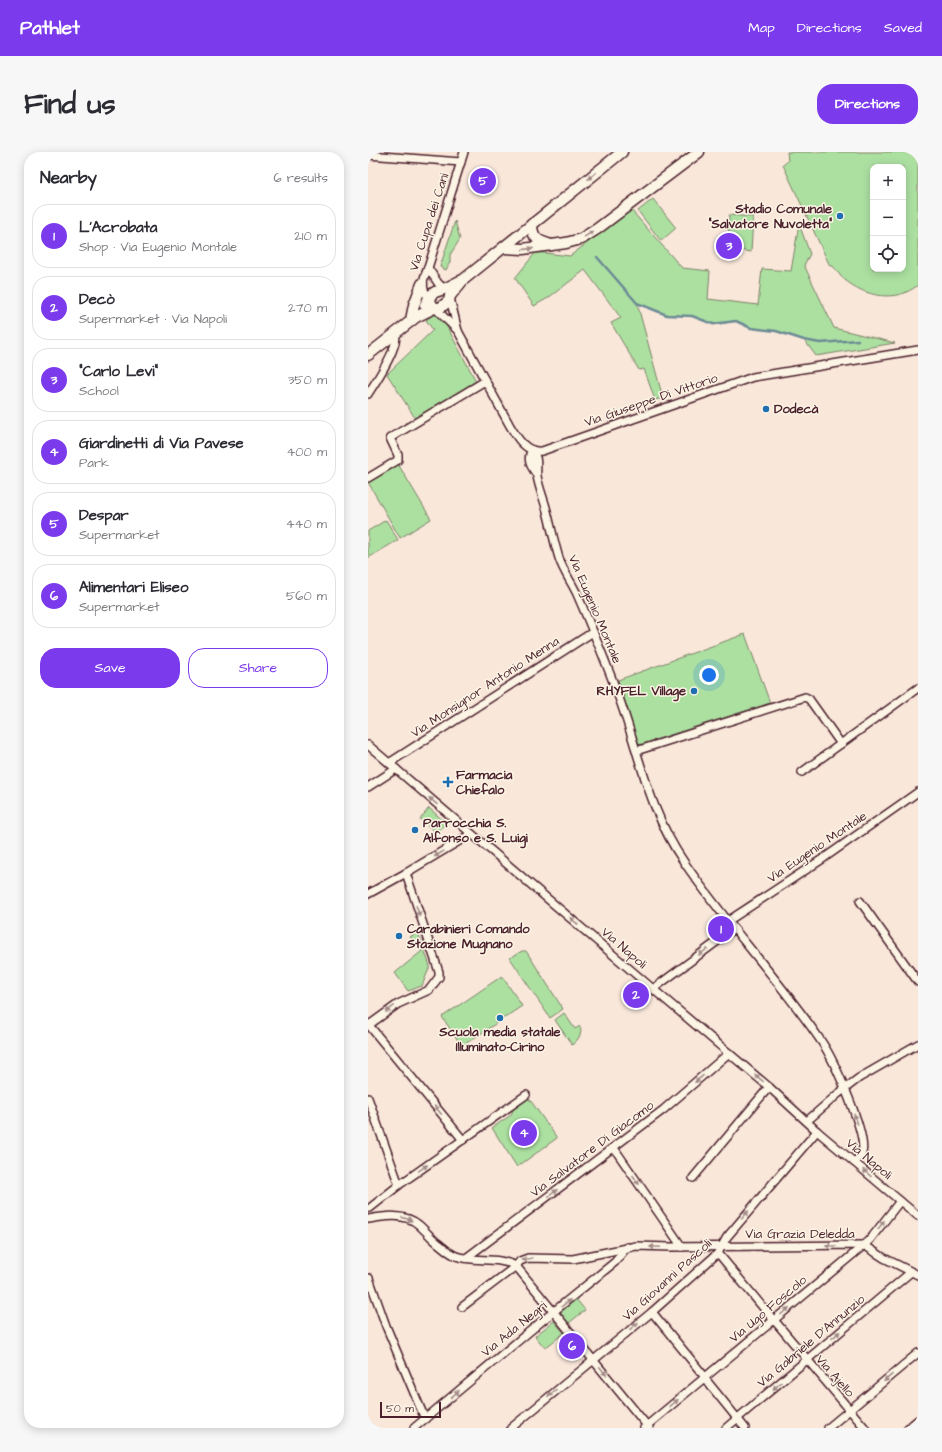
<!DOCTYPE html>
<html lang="en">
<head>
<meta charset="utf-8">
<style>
  body { margin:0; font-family:"Architects Daughter",sans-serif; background:#f7f7f7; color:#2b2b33 }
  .controls { position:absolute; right:12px; top:12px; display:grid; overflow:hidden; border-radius:8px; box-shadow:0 2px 10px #0003 }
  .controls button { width:36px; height:36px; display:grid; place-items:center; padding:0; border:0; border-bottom:1px solid #e1e1e2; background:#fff; color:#2b2b33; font:20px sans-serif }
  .scale { position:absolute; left:12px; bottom:10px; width:61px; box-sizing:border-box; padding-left:4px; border:2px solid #4a1f2b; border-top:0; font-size:11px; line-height:14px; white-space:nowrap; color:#4a1f2b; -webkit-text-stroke:3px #fcf5e5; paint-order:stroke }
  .you { position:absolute; left:341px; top:523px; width:14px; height:14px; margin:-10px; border:3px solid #fff; border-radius:50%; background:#1a73e8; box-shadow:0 0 0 6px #1a73e833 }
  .badge { display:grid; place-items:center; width:26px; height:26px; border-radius:50%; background:#7c3aed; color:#fff; font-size:13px; font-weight:700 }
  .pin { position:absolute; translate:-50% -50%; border:2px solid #fff; box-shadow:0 1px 4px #0006 }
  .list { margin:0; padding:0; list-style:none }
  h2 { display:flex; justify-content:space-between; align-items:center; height:52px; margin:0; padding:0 16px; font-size:17px }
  h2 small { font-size:13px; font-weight:400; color:#7c7c81 }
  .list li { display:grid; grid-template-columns:26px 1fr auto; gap:12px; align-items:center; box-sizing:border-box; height:64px; margin:0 8px 8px; padding:0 8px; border:1px solid #e1e1e2; border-radius:16px }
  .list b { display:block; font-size:15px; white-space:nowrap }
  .list p { margin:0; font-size:13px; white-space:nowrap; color:#7c7c81 }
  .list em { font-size:13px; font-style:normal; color:#7c7c81 }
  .actions { display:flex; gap:8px; padding:12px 16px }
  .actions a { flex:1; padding:9px 0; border:1px solid #7c3aed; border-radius:16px; text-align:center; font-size:14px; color:#7c3aed }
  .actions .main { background:#7c3aed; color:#fff }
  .icon { flex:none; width:22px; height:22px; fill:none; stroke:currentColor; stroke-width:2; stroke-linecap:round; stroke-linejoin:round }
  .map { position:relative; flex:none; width:550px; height:1276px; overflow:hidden; border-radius:16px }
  header { display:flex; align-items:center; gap:24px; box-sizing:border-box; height:56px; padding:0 20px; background:#7c3aed; color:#fff }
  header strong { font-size:19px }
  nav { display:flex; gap:22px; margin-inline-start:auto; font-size:14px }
  .intro { display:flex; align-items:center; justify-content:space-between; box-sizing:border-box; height:96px; padding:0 24px }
  h1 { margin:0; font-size:28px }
  .button { padding:10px 18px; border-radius:16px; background:#7c3aed; color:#fff; font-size:14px; font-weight:700 }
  main { display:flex; gap:24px; padding:0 24px }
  aside { flex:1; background:#fff; border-radius:16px; box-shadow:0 2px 10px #0003 }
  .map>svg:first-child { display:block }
  .green { fill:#ace0a1; stroke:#7b8066; fill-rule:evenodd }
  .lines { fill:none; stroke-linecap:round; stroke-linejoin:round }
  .stream { stroke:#6c8b95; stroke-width:2.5 }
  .minor-casing { stroke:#4a1f2b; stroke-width:10 }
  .secondary-casing { stroke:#4a1f2b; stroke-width:13 }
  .minor { stroke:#fcf5e5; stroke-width:7 }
  .secondary { stroke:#fcf5e5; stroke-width:10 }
  .oneway { fill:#a38a88 }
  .poi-dot { fill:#1f6fb2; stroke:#fcf5e5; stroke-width:1.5 }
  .labels { text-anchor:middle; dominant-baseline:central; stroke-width:3; stroke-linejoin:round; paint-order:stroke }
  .poi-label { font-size:13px; font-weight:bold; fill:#4a1f2b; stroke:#fcf5e5; text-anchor:start }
  .street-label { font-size:13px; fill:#4a1f2b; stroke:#fcf5e5 }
</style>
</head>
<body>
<header>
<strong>Pathlet</strong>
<nav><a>Map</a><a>Directions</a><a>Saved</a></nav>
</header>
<div class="intro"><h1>Find us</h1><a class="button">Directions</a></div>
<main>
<aside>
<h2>Nearby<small>6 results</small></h2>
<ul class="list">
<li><span class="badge">1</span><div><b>L'Acrobata</b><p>Shop · Via Eugenio Montale</p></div><em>210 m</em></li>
<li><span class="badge">2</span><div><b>Decò</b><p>Supermarket · Via Napoli</p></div><em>270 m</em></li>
<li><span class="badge">3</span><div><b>&quot;Carlo Levi&quot;</b><p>School</p></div><em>350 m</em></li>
<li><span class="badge">4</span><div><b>Giardinetti di Via Pavese</b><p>Park</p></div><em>400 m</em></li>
<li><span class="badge">5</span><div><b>Despar</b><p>Supermarket</p></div><em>440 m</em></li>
<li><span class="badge">6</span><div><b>Alimentari Eliseo</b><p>Supermarket</p></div><em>560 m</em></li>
</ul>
<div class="actions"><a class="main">Save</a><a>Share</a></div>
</aside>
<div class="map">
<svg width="550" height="1276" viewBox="0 0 550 1276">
  <rect width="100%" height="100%" fill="#f9e7da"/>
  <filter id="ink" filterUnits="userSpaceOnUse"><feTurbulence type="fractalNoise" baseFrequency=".025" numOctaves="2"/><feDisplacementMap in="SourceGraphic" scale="8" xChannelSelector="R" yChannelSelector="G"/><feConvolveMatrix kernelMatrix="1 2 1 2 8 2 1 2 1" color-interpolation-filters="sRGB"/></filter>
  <g filter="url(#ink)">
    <g class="green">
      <path d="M419,0h131v133c-22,18 -52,12 -73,-5 -5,-3 -8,-10 -12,-14h-3l-47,-101 5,-4zM505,15h30v102h-30z"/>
      <path d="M285,47l23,29 -15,13 -23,-30z"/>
      <path d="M263,58l51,58 28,3 -2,28 50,6 4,-36 29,2 8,-47 11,30 -6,11 30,63 61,15 -79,13 -12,-16 -28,-9 -25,-3 -15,-7 -22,4 -22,-9 -25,-1 -30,-12 26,95 -8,2 -11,-31 -5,1 -28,-47 10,-5 -36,-48 -37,28 -14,8 -19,-28 21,-26 34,4z"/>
      <path d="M361,63l24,2 -2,35 -23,-4z"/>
      <path d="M87,69l5,18 -10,16v7l-4,8 -6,-3z"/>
      <path d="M68,161l10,12 30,56 -61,37 -28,-44 46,-44 -7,-10z"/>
      <path d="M30,312l33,55 -31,19 -32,-56z"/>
      <path d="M18,368l12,20 -30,18v-27z"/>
      <path d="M377,482l25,69 -131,42 -21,-65z"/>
      <path d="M61,656l17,15 -9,10 -17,-14z"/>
      <path d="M50,780l12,34 -8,20 -14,5 -13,-18 27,-22 -12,-14z"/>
      <path d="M154,799h4l4,6 33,52 -13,9 -40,-60z"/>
      <path d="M134,824l20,30 -60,40 -20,-29z"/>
      <path d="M196,861l11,16 5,-3c3,8 -2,14 -8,19l-17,-25z"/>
      <path d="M160,945l29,41 -40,29 -25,-39 19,-13 3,-8z"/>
      <path d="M208,1147l9,11 -16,13 -9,-10z"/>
      <path d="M186,1169l10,12 -19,15 -10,-12z"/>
    </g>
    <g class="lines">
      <path class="stream" d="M229,105l40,46 30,12 25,1 21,8 23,-3 15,7 25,3 28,9 16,3 38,-3"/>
      <defs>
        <g id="minor">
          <path d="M0,3l93,7"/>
          <path d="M60,116l10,15 6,6"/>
          <path d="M82,146l8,33 51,93c7,12 16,29 33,27l211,-74 165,-27"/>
          <path d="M61,147c-9,-14 -7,-17 -1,-31l36,-116"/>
          <path d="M68,157l22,22"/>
          <path d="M0,242c7,-11 33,-50 27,-61"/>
          <path d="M169,323c-6,-8 -11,-16 -5,-25 7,8 4,16 5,26 2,12 7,23 10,35 4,15 7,31 12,47 4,13 12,23 18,36 13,30 26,61 38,93 23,59 32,122 69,175 42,62 95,117 137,179 12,17 47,94 41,112 -1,4 -5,7 -8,9"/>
          <path d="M0,326l30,-18v-5l-8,-17 95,-57"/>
          <path d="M0,593l285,244 116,98 48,44 101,85"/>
          <path d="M268,599l169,-54 4,2 32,45"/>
          <path d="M21,611l204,-131"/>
          <path d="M434,620l116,-84"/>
          <path d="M0,635l28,-18"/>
          <path d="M0,742l38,-21 65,-39"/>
          <path d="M492,749l58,81"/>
          <path d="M360,769l96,-63 94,-66"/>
          <path d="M285,837l81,-60"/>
          <path d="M0,872l95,116"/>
          <path d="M1,873l29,-21 31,-14 10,-13v-5l-33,-99"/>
          <path d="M0,946l31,87"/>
          <path d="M439,969l31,-27 21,-16 59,-34"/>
          <path d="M246,996l68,99"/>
          <path d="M325,1026l76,-91"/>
          <path d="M2,1056l29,-23 127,-90"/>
          <path d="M1,1067c16,-3 37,-6 50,6 7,6 12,13 20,19 5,4 10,9 17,12 19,7 41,0 60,10l133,162"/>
          <path d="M350,1101l53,64"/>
          <path d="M98,1106l197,-148 66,-57"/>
          <path d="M1,1126l17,48 39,93"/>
          <path d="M94,1155l54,-41 4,-5 8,-3 45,1 63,-13 35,1 193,-2 20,13 34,17"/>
          <path d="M284,1160l53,65"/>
          <path d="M406,1168l91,108"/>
          <path d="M338,1228l39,48"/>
          <path d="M46,1276l128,-107 73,-59 12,-15"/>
          <path d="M143,1276l141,-116 66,-59 9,-16 90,-106"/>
          <path d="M276,1276l225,-187 31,-40"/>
          <path d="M358,1276l185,-156"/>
          <path d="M460,1276l90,-75"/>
          <path d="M540,1276l10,-8"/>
        </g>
        <g id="secondary">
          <path d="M164,72c0,15 7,17 19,21"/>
          <path d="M135,96l20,1 43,-6 15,-4 16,-10 102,-77"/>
          <path d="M61,148l5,8h6l9,-7 1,-5 13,-16 159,-128"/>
          <path d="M57,153l6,-10 4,-3 9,-3 16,-8"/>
          <path d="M43,168l3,-15 8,-21"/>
          <path d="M0,203l48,-38 18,-9"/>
        </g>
      </defs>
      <use href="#minor" class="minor-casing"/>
      <use href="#secondary" class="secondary-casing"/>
      <use href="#minor" class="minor"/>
      <use href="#secondary" class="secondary"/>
    </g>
    <defs><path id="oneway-solid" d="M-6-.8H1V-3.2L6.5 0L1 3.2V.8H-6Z"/></defs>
    <g class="oneway">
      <use href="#oneway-solid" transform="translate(224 24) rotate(141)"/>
      <use href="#oneway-solid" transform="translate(221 82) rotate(-31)"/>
      <use href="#oneway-solid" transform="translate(160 97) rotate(-6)"/>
      <use href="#oneway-solid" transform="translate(65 649) rotate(-139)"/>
      <use href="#oneway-solid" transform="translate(71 702) rotate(149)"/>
      <use href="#oneway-solid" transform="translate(50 759) rotate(71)"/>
      <use href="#oneway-solid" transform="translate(206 769) rotate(-139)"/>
      <use href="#oneway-solid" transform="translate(335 800) rotate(144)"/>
      <use href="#oneway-solid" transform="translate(22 857) rotate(144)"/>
      <use href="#oneway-solid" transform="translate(391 926) rotate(-141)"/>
      <use href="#oneway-solid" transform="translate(331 927) rotate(139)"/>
      <use href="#oneway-solid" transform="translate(70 958) rotate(-129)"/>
      <use href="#oneway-solid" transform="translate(488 967) rotate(-110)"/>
      <use href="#oneway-solid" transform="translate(55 1016) rotate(-35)"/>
      <use href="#oneway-solid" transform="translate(499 1021) rotate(-140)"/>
      <use href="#oneway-solid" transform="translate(268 1028) rotate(56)"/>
      <use href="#oneway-solid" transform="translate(185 1041) rotate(-37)"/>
      <use href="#oneway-solid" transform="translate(377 1063) rotate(-50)"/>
      <use href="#oneway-solid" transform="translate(39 1067) rotate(20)"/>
      <use href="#oneway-solid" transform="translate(513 1073) rotate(-54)"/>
      <use href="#oneway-solid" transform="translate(463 1094) rotate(180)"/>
      <use href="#oneway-solid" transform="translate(287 1095) rotate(-177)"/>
      <use href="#oneway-solid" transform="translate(159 1107) rotate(170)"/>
      <use href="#oneway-solid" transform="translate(198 1151) rotate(-39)"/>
      <use href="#oneway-solid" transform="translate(417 1159) rotate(-40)"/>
      <use href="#oneway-solid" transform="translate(266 1174) rotate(-39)"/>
      <use href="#oneway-solid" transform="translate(468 1183) rotate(-40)"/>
      <use href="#oneway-solid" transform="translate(235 1219) rotate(51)"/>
      <use href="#oneway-solid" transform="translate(520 1226) rotate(140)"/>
      <use href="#oneway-solid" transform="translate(409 1234) rotate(140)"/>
      <use href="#oneway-solid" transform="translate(184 1241) rotate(140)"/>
      <use href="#oneway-solid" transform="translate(87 1242) rotate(-40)"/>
      <use href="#oneway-solid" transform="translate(306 1251) rotate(-40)"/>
    </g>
  </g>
  <g class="poi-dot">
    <circle cx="472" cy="64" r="4"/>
    <circle cx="398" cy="257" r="4"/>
    <circle cx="326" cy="539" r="4"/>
    <path d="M78 624h4v4h4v4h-4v4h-4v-4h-4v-4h4z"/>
    <circle cx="47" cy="678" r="4"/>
    <circle cx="31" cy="784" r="4"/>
    <circle cx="132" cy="866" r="4"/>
  </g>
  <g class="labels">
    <g class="poi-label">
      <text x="464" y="57" text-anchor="end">Stadio Comunale<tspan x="464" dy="15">"Salvatore Nuvoletta"</tspan></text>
      <text x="406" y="257">Dodecà</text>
      <text x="318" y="539" text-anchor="end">RHYFEL Village</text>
      <text x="88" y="623">Farmacia<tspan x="88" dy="15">Chiefalo</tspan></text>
      <text x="55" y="671">Parrocchia S.<tspan x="55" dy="15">Alfonso e S. Luigi</tspan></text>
      <text x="39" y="777">Carabinieri Comando<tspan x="39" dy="15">Stazione Mugnano</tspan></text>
      <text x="132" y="880" text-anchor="middle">Scuola media statale<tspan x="132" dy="15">Illuminato-Cirino</tspan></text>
    </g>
    <g class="street-label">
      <text transform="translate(61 70) rotate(-72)">Via Cupa dei Cani</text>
      <text transform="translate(283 248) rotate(-19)">Via Giuseppe Di Vittorio</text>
      <text transform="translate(227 457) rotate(67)">Via Eugenio Montale</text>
      <text transform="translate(117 535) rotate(-33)">Via Monsignor Antonio Menna</text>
      <text transform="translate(449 695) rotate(-34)">Via Eugenio Montale</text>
      <text transform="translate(256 796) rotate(41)">Via Napoli</text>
      <text transform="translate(224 997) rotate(-37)">Via Salvatore Di Giacomo</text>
      <text transform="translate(501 1007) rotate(40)">Via Napoli</text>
      <text x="432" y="1082">Via Grazia Deledda</text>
      <text transform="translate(299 1128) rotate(-42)">Via Giovanni Pascoli</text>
      <text transform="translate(400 1157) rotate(-40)">Via Ugo Foscolo</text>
      <text transform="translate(146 1177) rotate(-39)">Via Ada Negri</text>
      <text transform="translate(443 1189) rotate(-40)">Via Gabriele D'Annunzio</text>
      <text transform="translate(467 1224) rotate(49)">Via Ajello</text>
    </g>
  </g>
</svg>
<div class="controls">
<button>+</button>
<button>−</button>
<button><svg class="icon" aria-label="locate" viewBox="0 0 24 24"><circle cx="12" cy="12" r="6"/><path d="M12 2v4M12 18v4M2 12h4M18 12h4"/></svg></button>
</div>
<div class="scale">50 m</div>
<div class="you"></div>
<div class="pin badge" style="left:353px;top:777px">1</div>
<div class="pin badge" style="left:268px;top:843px">2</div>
<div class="pin badge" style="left:361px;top:94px">3</div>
<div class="pin badge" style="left:156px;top:981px">4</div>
<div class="pin badge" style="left:115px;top:29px">5</div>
<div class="pin badge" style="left:204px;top:1194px">6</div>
</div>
</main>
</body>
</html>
